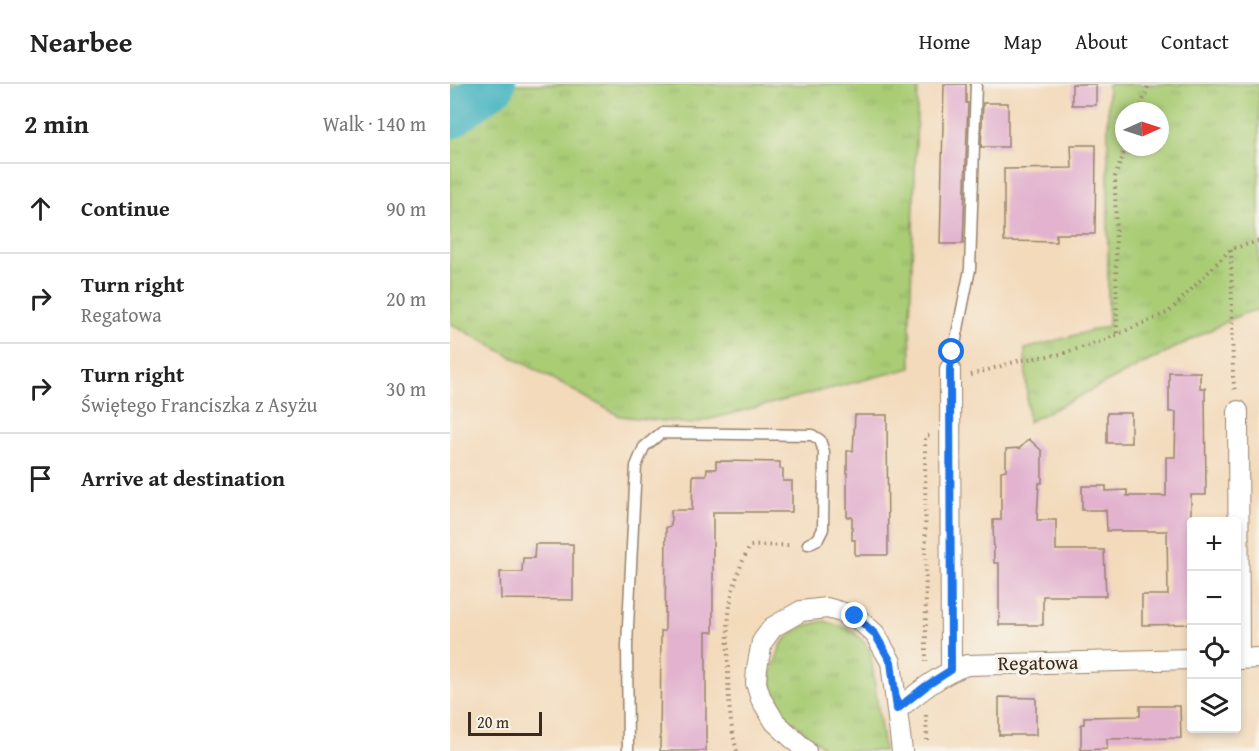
<!DOCTYPE html>
<html lang="en">
<head>
<meta charset="utf-8">
<style>
  body { margin:0; font-family:"Gentium Book Plus",serif; background:#f2f2f2; color:#222 }
  .controls { position:absolute; right:18px; bottom:18px; display:grid; overflow:hidden; border-radius:6px; box-shadow:0 3px 9px #0003 }
  .controls button { width:54px; height:54px; display:grid; place-items:center; padding:0; border:0; border-bottom:2px solid #e0e0e0; background:#fff; color:#222; font:30px sans-serif }
  .compass { position:absolute; left:665px; top:18px; width:54px; height:54px; border-radius:50%; background:#fff; box-shadow:0 3px 9px #0003; rotate:87deg }
  .scale { position:absolute; left:18px; bottom:15px; width:74px; box-sizing:border-box; padding-left:6px; border:3px solid #3b2a1e; border-top:0; font-size:16px; line-height:21px; white-space:nowrap; color:#3b2a1e; -webkit-text-stroke:4px #f7f3e8; paint-order:stroke }
  .stop { position:absolute; width:18px; height:18px; margin:-14px; border:4px solid #1a73e8; border-radius:50%; background:#fff }
  .stop.end { background:#1a73e8; border-color:#fff; box-shadow:0 2px 6px #0008 }
  .list { margin:0; padding:0; list-style:none }
  h2 { display:flex; justify-content:space-between; align-items:center; height:78px; margin:0; padding:0 24px; font-size:26px }
  h2 small { font-size:20px; font-weight:400; color:#767676 }
  .list li { display:grid; grid-template-columns:39px 1fr auto; gap:18px; align-items:center; box-sizing:border-box; height:90px; padding:0 24px; border-top:2px solid #e0e0e0 }
  .list b { display:block; font-size:22px; white-space:nowrap }
  .list p { margin:0; font-size:20px; white-space:nowrap; color:#767676 }
  .list em { font-size:20px; font-style:normal; color:#767676 }
  .icon { flex:none; width:33px; height:33px; fill:none; stroke:currentColor; stroke-width:2; stroke-linecap:round; stroke-linejoin:round }
  .map { position:relative; flex:none; width:809px; height:667px; overflow:hidden }
  header { display:flex; align-items:center; gap:36px; box-sizing:border-box; height:84px; padding:0 30px; background:#fff; border-bottom:2px solid #e0e0e0 }
  header strong { font-size:28px }
  nav { display:flex; gap:33px; margin-inline-start:auto; font-size:21px }
  main { display:flex }
  aside { flex:1; background:#fff }
  .map>svg:first-child { display:block }
  .grass { fill:url(#grass-tufts); stroke:#727b4a; stroke-width:1.5; fill-rule:evenodd }
  .lines { fill:none; stroke-linecap:round; stroke-linejoin:round }
  .river { stroke:#47b5c1; stroke-width:44 }
  .building { fill:#e2b2cf }
  .service-casing { stroke:#97826c; stroke-width:13 }
  .minor-casing { stroke:#97826c; stroke-width:22 }
  .path { stroke:#97826c; stroke-width:4; stroke-dasharray:1.5 4.5; stroke-linecap:butt }
  .service { stroke:#fff; stroke-width:10 }
  .minor { stroke:#fff; stroke-width:20 }
  .route { stroke:#1a73e8; stroke-width:8 }
  .labels { text-anchor:middle; dominant-baseline:central; stroke-width:6; stroke-linejoin:round; paint-order:stroke }
  .street-label { font-size:20px; fill:#3b2a1e; stroke:#f7f3e8 }
</style>
</head>
<body>
<header>
<strong>Nearbee</strong>
<nav><a>Home</a><a>Map</a><a>About</a><a>Contact</a></nav>
</header>
<main>
<aside>
<h2>2 min<small>Walk · 140 m</small></h2>
<ul class="list">
<li><svg class="icon" aria-label="ahead" viewBox="0 0 24 24"><path d="M12 20V5M6 11l6-6 6 6"/></svg><div><b>Continue</b></div><em>90 m</em></li>
<li><svg class="icon" aria-label="right" viewBox="0 0 24 24"><path d="M7 20v-9h11M14 6l5 5-5 5"/></svg><div><b>Turn right</b><p>Regatowa</p></div><em>20 m</em></li>
<li><svg class="icon" aria-label="right" viewBox="0 0 24 24"><path d="M7 20v-9h11M14 6l5 5-5 5"/></svg><div><b>Turn right</b><p>Świętego Franciszka z Asyżu</p></div><em>30 m</em></li>
<li><svg class="icon" aria-label="arrive" viewBox="0 0 24 24"><path d="M6 21V4h12l-3 4 3 4H6"/></svg><div><b>Arrive at destination</b></div></li>
</ul>
</aside>
<div class="map">
<svg width="809" height="667" viewBox="0 0 809 667">
  <defs>
    <pattern id="grass-tufts" width="24" height="20" patternUnits="userSpaceOnUse" patternTransform="scale(1.5)"><rect width="24" height="20" fill="#a9cc75"/><path d="M3 7l-1-3M5 7V3M7 7l1-3M15 17l-1-3M17 17v-4M19 17l1-3" fill="none" stroke="#92af65"/></pattern>
  </defs>
  <rect width="100%" height="100%" fill="#f7f3e8"/>
  <filter id="ink" filterUnits="userSpaceOnUse"><feTurbulence type="fractalNoise" baseFrequency=".0167" numOctaves="2"/><feDisplacementMap in="SourceGraphic" scale="12" xChannelSelector="R" yChannelSelector="G"/><feConvolveMatrix kernelMatrix="1 2 1 2 8 2 1 2 1" color-interpolation-filters="sRGB"/></filter>
  <filter id="wash" filterUnits="userSpaceOnUse"><feTurbulence type="fractalNoise" baseFrequency=".008" numOctaves="4" result="noise"/><feDisplacementMap in="SourceGraphic" scale="24" xChannelSelector="R" yChannelSelector="G"/><feGaussianBlur stdDeviation="1.35" result="paint"/><feColorMatrix in="noise" values="0 0 0 0 0 0 0 0 0 0 0 0 0 0 0 0 0 1.4 0 .05"/><feComposite in="paint" operator="in"/></filter>
  <g filter="url(#wash)">
    <rect width="100%" height="100%" fill="#f3dabb"/>
    <g class="grass">
      <path d="M0,0h468l-8,236 1,48 -220,56 -71,-8 -170,-93z"/>
      <path d="M658,0h151v225l-19,6 -212,107 -3,-73 83,-23zM674,27h36v36h-36z"/>
      <path d="M374,537c23,7 33,9 46,30l14,100h-56l-42,-35 -13,-25 -2,-17 10,-29 10,-11 14,-8z"/>
    </g>
    <g class="lines">
      <path class="river" d="M0,33l44,-33"/>
    </g>
    <g id="blocks">
      <g class="building">
        <path d="M494,0h22v19h2l-5,141h-23z"/>
        <rect x="622" y="0" width="24" height="21"/>
        <path d="M533,19h25v44h-27z"/>
        <path d="M621,61h25l-1,89h-39v8l-52,-1v-72l68,-1z"/>
        <path d="M719,288h31v16h5l1,107h-15v129l-49,1v-30h26l-1,-64h-60l-1,-21h-24v-24h24v5l21,-1v6h39v-39h9l1,-45h-7z"/>
        <rect x="657" y="329" width="24" height="30"/>
        <path d="M405,331h32l1,140h-33v-15h-3v-23h-5v-66h6z"/>
        <path d="M579,355l13,12v32h-3l-2,37h19v30h48l2,46h-63v29h-44v-62h-5l-1,-43h8v-49l5,-1v-21l14,-1z"/>
        <path d="M266,377l64,1v7h3v12h9v31h-79v120h-7v119h-46l1,-120h4l1,-104 5,-1v-16h21l1,-35h13l1,-6h9z"/>
        <path d="M85,460h38v56l-72,-1 -1,-27h22l1,-14h11z"/>
        <path d="M549,613l37,1v37h-37z"/>
        <path d="M690,622h40l1,32 -74,1v10l-26,1v-26h3v-7l56,-1z"/>
      </g>
    </g>
  </g>
  <g filter="url(#ink)">
    <use href="#blocks" fill-opacity="0" stroke="#97826c" stroke-width="1.5"/>
    <g class="lines">
      <defs>
        <g id="service">
          <path d="M500,285l20,-100 6,-185"/>
          <path d="M178,667l-1,-105 9,-180 8,-19 17,-14 151,2 8,5 4,12 -1,77 -5,10 -10,5"/>
        </g>
        <g id="minor">
          <path d="M500,285l1,301"/>
          <path d="M788,327l1,248"/>
          <path d="M786,575l23,-1"/>
          <path d="M448,625c22,-18 42,-35 69,-44l225,-6"/>
          <path d="M356,667l-31,-29 -14,-23 -5,-16 1,-15 5,-26 11,-15 28,-16 26,-3 28,8 20,18 16,28 11,89"/>
        </g>
      </defs>
      <use href="#service" class="service-casing"/>
      <use href="#minor" class="minor-casing"/>
      <g class="path">
        <path d="M689,27l10,-27"/>
        <path d="M781,166l2,127 2,15"/>
        <path d="M667,249l-2,-156 11,-30"/>
        <path d="M521,291l50,-15 40,-6 41,-13 67,-29 62,-63 28,-8"/>
        <path d="M476,578l-1,-225 4,-2"/>
        <path d="M476,631l1,25"/>
        <path d="M287,667c-8,-29 -9,-57 -9,-87 -1,-46 0,-76 22,-118l42,-1"/>
      </g>
      <use href="#service" class="service"/>
      <use href="#minor" class="minor"/>
    </g>
  </g>
  <g class="lines" filter="url(#ink)">
    <path class="route" d="M405,532l20,18 16,28 6,47 29,-23 25,-16 -1,-301 2,-17"/>
  </g>
  <g class="labels">
    <g class="street-label">
      <text transform="translate(588 578) rotate(-1)">Regatowa</text>
    </g>
  </g>
</svg>
<div class="controls">
<button>+</button>
<button>−</button>
<button><svg class="icon" aria-label="locate" viewBox="0 0 24 24"><circle cx="12" cy="12" r="6"/><path d="M12 2v4M12 18v4M2 12h4M18 12h4"/></svg></button>
<button><svg class="icon" aria-label="layers" viewBox="0 0 24 24"><path d="M12 4l9 5-9 5-9-5zM3 14l9 5 9-5"/></svg></button>
</div>
<svg class="compass" viewBox="-18 -18 36 36"><path d="M0-13l5 13h-10z" fill="#e53935"/><path d="M0 13l5-13h-10z" fill="#767676"/></svg>
<div class="scale">20 m</div>
<div class="stop" style="left:502px;top:268px"></div>
<div class="stop end" style="left:405px;top:532px"></div>
</div>
</main>
</body>
</html>
